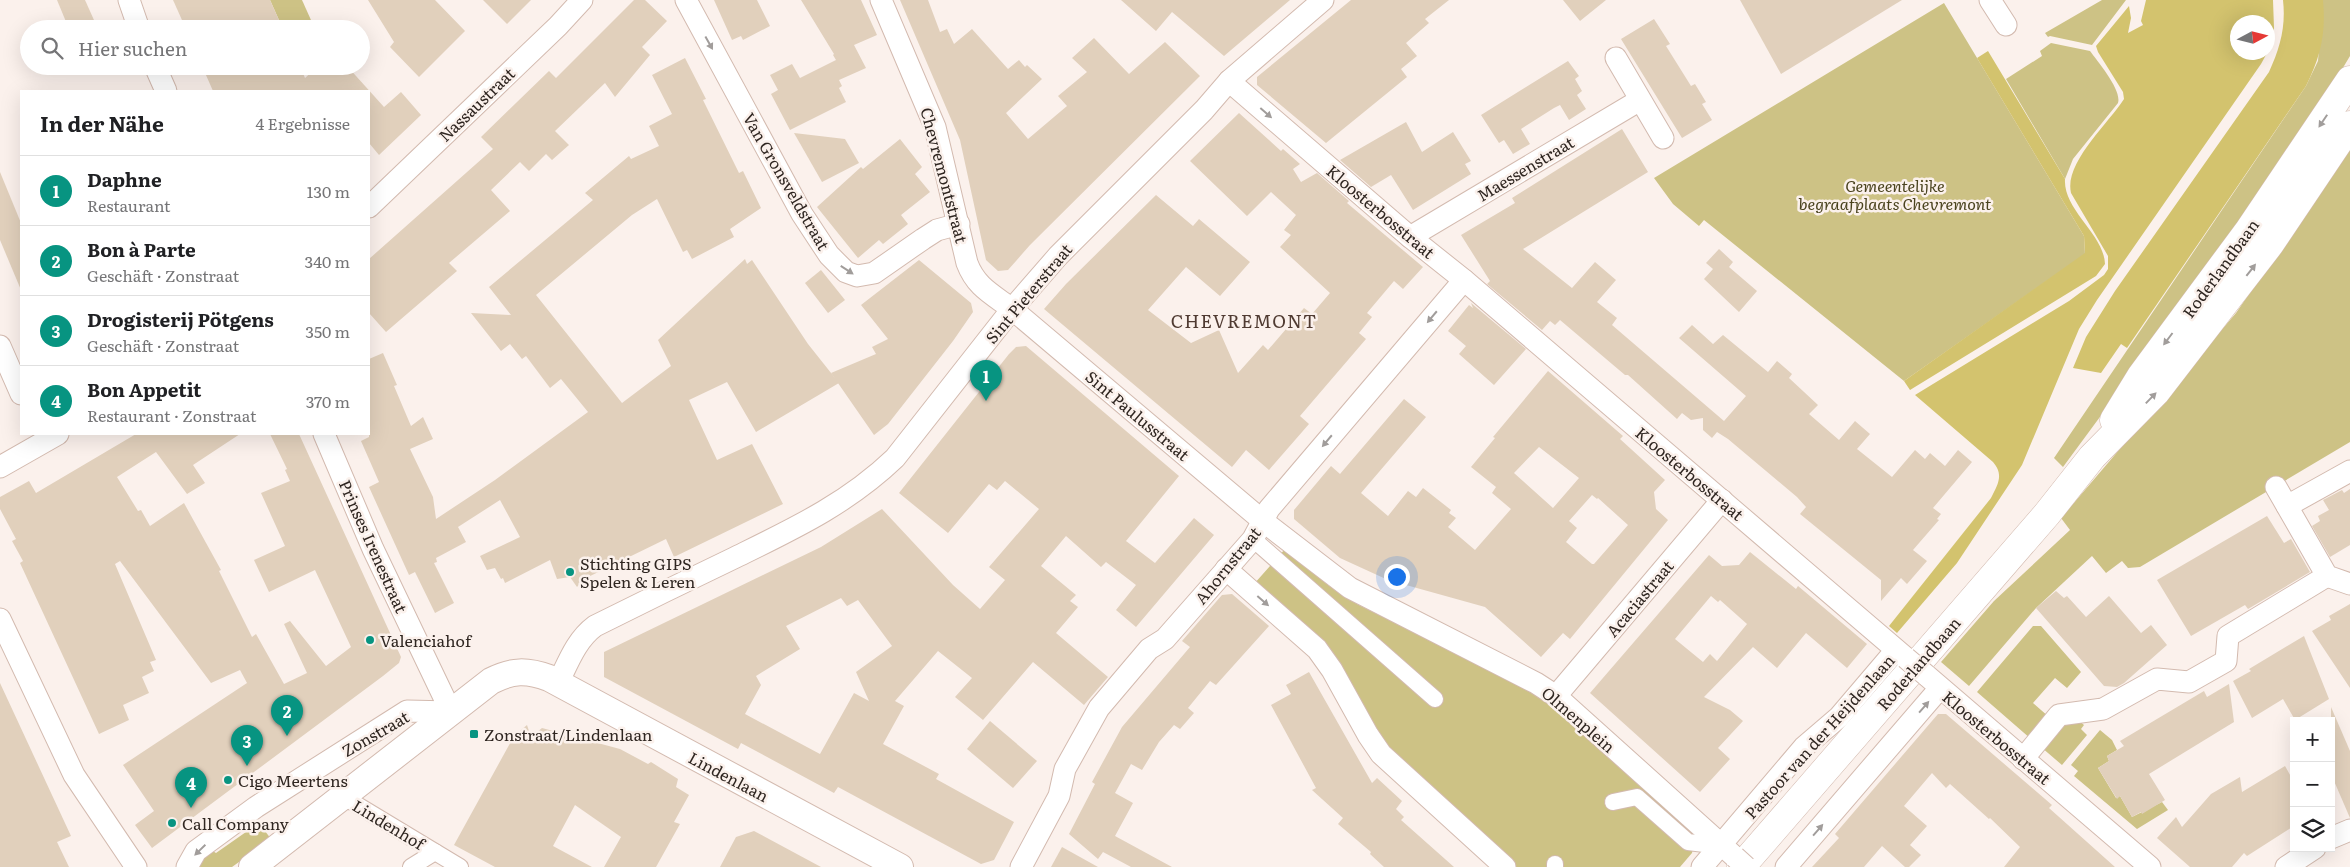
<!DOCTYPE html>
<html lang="de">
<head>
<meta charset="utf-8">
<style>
  body { margin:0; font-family:Literata,serif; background:#f6f6f6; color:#202124 }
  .controls { position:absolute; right:15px; bottom:15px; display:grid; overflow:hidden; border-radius:0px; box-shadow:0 5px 20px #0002 }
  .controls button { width:45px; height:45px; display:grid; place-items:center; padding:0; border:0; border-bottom:1px solid #e0e0e0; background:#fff; color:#202124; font:25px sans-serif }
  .compass { position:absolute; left:2230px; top:15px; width:45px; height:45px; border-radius:50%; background:#fff; box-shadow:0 5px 20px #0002; rotate:83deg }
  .you { position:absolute; left:1396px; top:576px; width:18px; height:18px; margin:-12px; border:4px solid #fff; border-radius:50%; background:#1a73e8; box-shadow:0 0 0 8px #1a73e833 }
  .badge { display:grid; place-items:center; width:32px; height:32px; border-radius:50%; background:#079481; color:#fff; font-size:16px; font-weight:700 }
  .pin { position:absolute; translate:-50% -41px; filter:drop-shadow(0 1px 2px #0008) }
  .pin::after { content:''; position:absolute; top:26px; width:18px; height:15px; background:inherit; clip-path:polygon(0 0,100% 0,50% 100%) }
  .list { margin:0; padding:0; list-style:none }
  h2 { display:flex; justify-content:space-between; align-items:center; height:65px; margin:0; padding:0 20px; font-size:21px }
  h2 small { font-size:16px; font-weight:400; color:#757577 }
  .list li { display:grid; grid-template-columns:32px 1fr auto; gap:15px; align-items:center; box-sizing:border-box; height:70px; padding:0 20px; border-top:1px solid #e0e0e0 }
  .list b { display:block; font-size:19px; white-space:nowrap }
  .list p { margin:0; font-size:16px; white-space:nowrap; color:#757577 }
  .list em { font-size:16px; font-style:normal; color:#757577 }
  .icon { flex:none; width:28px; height:28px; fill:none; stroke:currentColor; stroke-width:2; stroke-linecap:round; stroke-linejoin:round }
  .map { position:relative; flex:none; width:2350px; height:867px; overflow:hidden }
  .search { position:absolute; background:#fff; box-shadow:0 5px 20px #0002; left:20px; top:20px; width:350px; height:55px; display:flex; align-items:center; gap:12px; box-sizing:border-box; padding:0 18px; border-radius:28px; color:#757577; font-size:19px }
  .panel { position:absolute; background:#fff; box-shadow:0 5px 20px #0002; left:20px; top:90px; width:350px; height:345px; border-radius:0px }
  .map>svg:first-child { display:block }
  .green { fill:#cdc285 }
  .forest { fill:#d3c36e }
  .building { fill:#e1d0bc; fill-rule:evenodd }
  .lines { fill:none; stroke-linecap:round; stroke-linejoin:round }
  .pedestrian-casing { stroke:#d3baaf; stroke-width:18 }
  .minor-casing { stroke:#d3baaf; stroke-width:23 }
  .tertiary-casing { stroke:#d3baaf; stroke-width:28 }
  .primary-casing { stroke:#d3baaf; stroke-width:29 }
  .pedestrian { stroke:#fff; stroke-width:16 }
  .minor { stroke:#fff; stroke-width:21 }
  .tertiary { stroke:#fff; stroke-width:26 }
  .primary { stroke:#fff; stroke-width:28 }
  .minor-bridge-casing { stroke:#d3baaf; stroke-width:23; stroke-linecap:butt }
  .minor-bridge { stroke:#fff; stroke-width:21 }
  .oneway { fill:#a19d9b }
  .poi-dot { fill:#079481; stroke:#fbf1ec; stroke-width:2 }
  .labels { text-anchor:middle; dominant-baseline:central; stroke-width:5; stroke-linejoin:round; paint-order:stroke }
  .street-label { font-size:16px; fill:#2f2621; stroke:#fbf1ec }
  .park-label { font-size:16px; font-style:italic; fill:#4a431e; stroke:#fbf1ec }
  .poi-label { font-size:16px; fill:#2f2621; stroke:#fbf1ec; text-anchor:start }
  .neighbourhood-label { font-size:18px; letter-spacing:1px; fill:#503b32; stroke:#fbf1ec }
</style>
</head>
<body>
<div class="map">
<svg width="2350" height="867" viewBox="0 0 2350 867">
  <rect width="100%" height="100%" fill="#fbf1ec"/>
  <g class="green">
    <path d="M270,0h32l13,29h-32z"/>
    <path d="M2102,0h24l-34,45 -42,-9 -2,1 -3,-4z"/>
    <path d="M2323,0h27v56l-39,65 -172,243 -76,103 -9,-9 252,-372 12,-25z"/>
    <path d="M1944,3l140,233 1,18 -181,127 -200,-161 -5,6 -26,-22 -19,-26z"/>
    <path d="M2051,43l39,8c8,11 32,39 28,52l-45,56 -8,20 -59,-100 36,-23 -2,-5z"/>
    <path d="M2350,147v295l-210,125 -12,1 -6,-7 -16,12 -14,-17 -56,52 -67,78 -28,-24 53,-61 76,-71 -9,-12 175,-205z"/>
    <path d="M1285,549l43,36 29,19 175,87 20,14 144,129 -4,19 -12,14h-168l-121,-110 -137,-173z"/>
    <path d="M2033,626h8l40,46 -14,16 -12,-10 -22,25 16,14 -18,22 -54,-47z"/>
    <path d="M2078,720l6,5 -3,4 6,6 -25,30 -21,-18 21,-25z"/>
    <path d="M2100,730l12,10 5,10 -10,6 2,5 -11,7 18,30 4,-2 12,21 30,-15 6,8 -31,19 -63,-53 4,-5 -7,-6z"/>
    <path d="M259,823l12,16 -39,28h-37l16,-17 5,3z"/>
  </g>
  <g class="forest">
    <path d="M2146,0h127l1,28 -6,23v-29h-30v30l29,1 -6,11 -164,236 -18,29 -57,136 -65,98 -60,70 -8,-7 102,-128c7,-14 13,-23 2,-36l-78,-67 154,-94 35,-26 4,-6v-13l-37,-63c-7,-30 37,-69 53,-94l-1,-7 -25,-40 -2,-6 33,-40 2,12 -3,15 15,-8 -2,-4z"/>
    <path d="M2283,0h40c3,33 -2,56 -17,86l-179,262 -6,-4 -20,29 -28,-5 13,-31 29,-46 154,-219c11,-24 17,-45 14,-72z"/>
    <path d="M1988,51l77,128c-2,31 39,55 40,85l-9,12 -186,114 -6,-9 181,-128 -1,-17 -107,-178z"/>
  </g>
  <g class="building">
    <path d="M57,0h28l13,29h-29z"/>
    <path d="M173,0h97l13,29h-97z"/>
    <path d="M368,0h67l30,31 -46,46 -29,-30 4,-5z"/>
    <path d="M483,0h48l-24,24z"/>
    <path d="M634,0h11l22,21 -25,26 8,8 -35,42 -10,-14 -50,48 14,14 -17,15 -6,-6 -17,17 -9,-9 -29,28 19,21 -61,52 8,8 -71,61 -17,-19v-54l124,-110 -12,-12 68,-66 7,7z"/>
    <path d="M714,0h43l13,26 -27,14 -2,-4 -9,4z"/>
    <path d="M801,0h60l16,35 -23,10 12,23 -27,12 3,6 -3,2 7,14 -56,28 -19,-36 7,-4 -8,-15 22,-11 8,14 36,-18 -3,-5 1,-1z"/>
    <path d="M900,0h28l12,32 7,-3 7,15 18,-15 36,40 11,-9 6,7 2,-2 15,14 -36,34 22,26 39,-33 -9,-10 29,-24 -15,-14 22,-20 35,36 36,-32 35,34 -170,169 -22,25 -10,1 -12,-11 -26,-120z"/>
    <path d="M1121,0h169l-66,56 -52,-44 -16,19z"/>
    <path d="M1351,0h98l-24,19 4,4 -23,20 11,13 -16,13 6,8 -81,66 -69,-58v-8z"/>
    <path d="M1563,0h43l-26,21z"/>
    <path d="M1740,0h162l-121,74z"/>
    <path d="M1654,19l16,25 -4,2 25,40 4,-2 11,18 -4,2 10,16 -30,18 -61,-99z"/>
    <path d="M685,58l21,41 -3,1 36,73 4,-2 18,37 -31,21 4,8 -42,22 -5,-9 -4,2 -26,-53 -25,16 -96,80 86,108 49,-37 -13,-26 87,-81 2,5 5,-4 56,84 31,39 -83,49 -29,-50 -38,18 28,60 35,-16 31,60 -109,53 -8,-18 -82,40 -7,8 -7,-10 -13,2 -7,-19 -45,23 -2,-5 -2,1 -6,-11 -8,2 -7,-14 40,-19 -20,-37 -42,27 8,15 -30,16 1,4 -3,1 20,40 -19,10 -20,-41 -6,3 -40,-88 10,-5 -18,-41 8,-4v-78l14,-6 14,32 -3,1 17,40 12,-9 10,22 -23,10 23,48 3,22 59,-39 93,-68 -27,-33 -11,9 -24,-32 -4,3 -12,-15 -9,7 -30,-38 40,2 -22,-28 104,-87 -8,-7 44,-37 2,3 28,-13 -10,-20 23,-12 -20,-39z"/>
    <path d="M1568,61l11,15 -4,3 7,12 -5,4 9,14 -17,11 -9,-15 -6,3 -33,21 9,15 -17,10 -9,-14 -5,3 -18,-28z"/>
    <path d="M202,66h98l5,12 13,-12h29l37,41 17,-15 20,23 -42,40 -10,-12v-52h-156z"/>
    <path d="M1239,113l42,38 2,-2 17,15 -7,5 8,13 16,-9 32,28 -2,2 76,64 -20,22 -9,-8 -27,32 5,4 -13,16 7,6 -66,77 9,8 -40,46 -23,-20 -14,17 -188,-158 22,-25 90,-89 37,31 6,-7 51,43 -30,34 -34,-29 -38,43 43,33 28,-13 19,43 25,-28 5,5 36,-42 8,6 18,-21 -50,-46 11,-12 -7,-5 12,-15 -25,-23 -24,24 -57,-55z"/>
    <path d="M1406,122l16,30 31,-20 18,29 -6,3 6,10 -58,36 -22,-35 -20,12 -31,-27z"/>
    <path d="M1622,129l26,43 -125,77 49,39 23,-26 21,18 -19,22 20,16 -5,7 112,96 22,-25 -67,-58 13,-13 21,19 10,-9 45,37 9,-11 15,13 -3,4 29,27 -9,9 30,26 16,-19 15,13 -13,15 35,28 23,-27 10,9 5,-6 15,13 13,-16 14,12 -39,46 8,6 -4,5 2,1 -26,30 14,11 -20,23 -6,-6 -20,23v-21l-81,-66 6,-7 -9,-10 -69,-58 -11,-7 -5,6 -9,-8v-12l-12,2 -9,-7 -5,6 -49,-44h-3l-65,-55 -5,5 -5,-4 -8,9 -55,-46 3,-3 -29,-46 54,-32 -3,-5z"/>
    <path d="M794,133l51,6 14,24 -37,19z"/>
    <path d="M900,139l22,28 -7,7 15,18 -29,23 7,9 -25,20 -4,-4 -21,18 -41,-51 44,-40 2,2z"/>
    <path d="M0,172l21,51v67l-21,-50z"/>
    <path d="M1719,249l14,13 -4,5 28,24 -18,21 -35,-33 9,-10 -7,-6z"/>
    <path d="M919,260l52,43 2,9 -20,29 -65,83 -14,11 -43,-62 45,-19 -4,-7 16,-8 -27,-34z"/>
    <path d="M821,270l24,30 -17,13 -23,-30z"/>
    <path d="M1471,303l55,46 -32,36 -35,-31 7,-8 -18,-15 21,-26 4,3z"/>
    <path d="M1026,346l153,130 -53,65 29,22 39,-45 20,17 -78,92 -20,-17 20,-25 -30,-23 -5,5 -35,-31 -25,30 35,29 -6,6 8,6 -22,26 52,44 -24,28 -51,-43 -50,58 -28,-23 17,-19 -34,-27 -43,50 9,5 -21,38 56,30 -3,5 78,43 -20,38 -13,4 -143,-77 -4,6 -93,-50 -3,6 -134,-72v-25l217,-105 61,-38 71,76 27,24 25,-29 -16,-13 50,-58 -34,-28 -8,9 -8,-6 -41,49 -49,-40 110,-139 7,-7zM841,598l6,8 11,-6 34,46 -36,26 13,29 -15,-8 -34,61 -75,-40 16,-29 -5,-9 44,-27 -14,-23z"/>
    <path d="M1548,371l75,65 -3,3 45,41 -11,12 2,17 12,11 -98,119 -7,-6 -22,24 -56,-50 -97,-27 -48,-22 -46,-39v-9l37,-44 9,8 64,-75 22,18 -65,76 27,23 20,-25 8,6 7,-9 28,22 -2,3 7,5 -8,9 27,23 36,-41 -19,-16 4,-6 -25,-20 24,-29 -2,-1zM1539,447l40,31 -26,30 -39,-35zM1592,495l5,4 1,-1 30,27 -34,39h-2l-26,-22 11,-14 -8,-7z"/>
    <path d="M136,434h104l-47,31 12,18 -18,11 -31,-42 -39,25 21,34 3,-1 9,16 34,-23 37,67 -2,1 33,66 4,-3 28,50 23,-11 -23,-49 6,-3 36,45 25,-19 -36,-77 -46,22 -15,-32 31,-14 -24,-53 29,-12 -5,-11 2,-1 -17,-35h29l102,223 -2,6 -16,13 -231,172 -17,-23 19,-14 -31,-46 124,-82 -7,-13 -29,13 -91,-122 -5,3 41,96 -6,2 4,9 -12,6 7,16 -26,12 6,15 -30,14 -79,-171 3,-2 -11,-20 4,-2 -16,-30v-12l29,-16 7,12z"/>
    <path d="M2350,489v56l-20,12 -18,-31 8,-5 -2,-5 11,-6 -6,-10 19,-10 2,3z"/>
    <path d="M2267,516l17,27 7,-4 19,33 -62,37 -3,-4 -54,31 -34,-56z"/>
    <path d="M1750,552l46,37 2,-3 69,58 -20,24 -41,-35 -29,35 -24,-21 -49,50 26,13 13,11 -25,27 12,11 -30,33 -110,-99 119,-138 13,11 17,-1zM1711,596l7,6 2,-2 27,24 -30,37 -7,-7 -7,8 -28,-23z"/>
    <path d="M2056,591l8,7 3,-2 19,21 23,-21 32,37 10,-8 16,20 -43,38 -7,4 -13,-1 -68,-78z"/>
    <path d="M1232,594l37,32 -53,59 -6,-4 -22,27 6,5 -14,16 -6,-4 -15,17 -17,28 -11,-6 -16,29 18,10 -18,33 57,31h-41l-28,-15 -5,7 -29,-25 26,-50 -3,-2 30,-55 68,-80 -8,-6 40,-46z"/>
    <path d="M2350,604v84l-38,-57 19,-11 -2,-4z"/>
    <path d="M2304,636l25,63 -34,21 -12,-21 -31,19 -19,-37 18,-10 -2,-2z"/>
    <path d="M1309,672l63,111 5,-5 25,23 -6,8 8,8 -3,3 53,47h-70l-14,-13 1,-2 -33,-28 5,-6 -31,-28 4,-2 -45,-83 20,-11 -5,-9z"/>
    <path d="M0,683l71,153 -14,6 12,25h-69z"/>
    <path d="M2229,684l5,38 -85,52 16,26 -23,14 -1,-2 -9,5 -12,-21 -3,3 -19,-31 11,-7 -2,-5 17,-10 -4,-5 84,-50 3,6z"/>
    <path d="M2331,707l19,44v67l-19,-44z"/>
    <path d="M1938,714h8l42,36 64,55 -3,3 66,59h-111l16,-20 -30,-29 -1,1 -39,-35 -4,4 -14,-15 -28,33 23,20 -17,19 11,10 -12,12h-4l-23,-21 -18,21h-52l27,-29 -4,-4z"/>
    <path d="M990,721l47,40 -24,27 -46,-39z"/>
    <path d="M527,725l4,12 11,-9 78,21 28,15 3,-2 27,17 -2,8 13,8 -15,27 6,2 -24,43h-52l17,-30 -46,-32 -22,41 39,21h-97l-41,-22 60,-109z"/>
    <path d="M2285,766l9,16v44l-47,30 -3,-3 -12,14h-42l-33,-29 19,-21 6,10 29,-33 29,-17 2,15z"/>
    <path d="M754,831l67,36h-101l16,-30z"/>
    <path d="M1062,847l36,20h-47z"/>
  </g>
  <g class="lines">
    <defs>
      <g id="pedestrian">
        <path d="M1253,539l182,160"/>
        <path d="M344,797l116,70"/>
        <path d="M1613,802l24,-5 51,45 33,4"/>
        <path d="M411,867l24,-15"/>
        <path d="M1555,867v-3"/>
      </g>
      <g id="minor">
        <path d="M129,0l10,29"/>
        <path d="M686,0l116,214 27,41 17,17 11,4 17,-3 49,-34 14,-9 22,-6"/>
        <path d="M881,0l54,127 32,136c9,24 25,31 45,46l251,212 87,67 186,95 20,13 179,161"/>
        <path d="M1990,0l16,25"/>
        <path d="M1616,58l47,80"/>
        <path d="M155,66l11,25"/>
        <path d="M1229,81l181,156 54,43 442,378"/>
        <path d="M369,207l189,-181 24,-26"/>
        <path d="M1410,237l230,-137"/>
        <path d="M0,346l21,48"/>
        <path d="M0,467l58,-33"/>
        <path d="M2276,487l51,89 23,8"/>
        <path d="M2287,506l63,-35"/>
        <path d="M1226,569l91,80 15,21 36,65 13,19 124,113"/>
        <path d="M0,619l74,156 62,92"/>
        <path d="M1926,675l224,192"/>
        <path d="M558,683c10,-20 18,-43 37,-57 46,-23 93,-46 139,-68 59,-29 113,-54 161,-100l117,-149 46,-53 146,-146 25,-29 94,-81"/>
        <path d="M1556,696l166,-196"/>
        <path d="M2023,759l36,-44 44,-6 54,-30 32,3 37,-21 2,-25 99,-60"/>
        <path d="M2331,838l19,-8"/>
        <path d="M187,867l9,-16 60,-44 151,-96 44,1 -78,-163 -49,-115"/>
        <path d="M1021,867l38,-71 6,-27 34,-61 50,-59 16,-10 88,-100 16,-30 195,-229"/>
        <path d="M1702,867l102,-120 35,-30 57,-67"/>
        <path d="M1786,867l154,-179"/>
        <path d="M2286,867l29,-19"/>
      </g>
      <path id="tertiary" d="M252,867l239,-186c21,-11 36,-11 58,-3l351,189"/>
      <g id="primary">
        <path d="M2114,420l27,-44 108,-146 101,-150"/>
        <path d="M1741,867l306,-353 45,-57 64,-65 114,-148 80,-119"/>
      </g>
    </defs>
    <use href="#pedestrian" class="pedestrian-casing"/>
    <use href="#minor" class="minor-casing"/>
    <use href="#tertiary" class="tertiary-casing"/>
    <use href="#primary" class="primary-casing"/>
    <use href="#pedestrian" class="pedestrian"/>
    <use href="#minor" class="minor"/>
    <use href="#tertiary" class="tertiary"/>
    <use href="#primary" class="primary"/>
    <defs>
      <g id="minor-bridge">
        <path d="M1906,658l20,17"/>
        <path d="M1735,857l11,10"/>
      </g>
    </defs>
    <use href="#minor-bridge" class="minor-bridge-casing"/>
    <use href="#minor-bridge" class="minor-bridge"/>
  </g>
  <defs><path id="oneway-solid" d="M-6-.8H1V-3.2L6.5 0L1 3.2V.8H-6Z" transform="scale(1.25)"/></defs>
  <g class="oneway">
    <use href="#oneway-solid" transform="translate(709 43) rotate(61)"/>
    <use href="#oneway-solid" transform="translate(1266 113) rotate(41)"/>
    <use href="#oneway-solid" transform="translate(2323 121) rotate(124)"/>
    <use href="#oneway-solid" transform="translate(847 270) rotate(33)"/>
    <use href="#oneway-solid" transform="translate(2251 270) rotate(-52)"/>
    <use href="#oneway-solid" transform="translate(1432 317) rotate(130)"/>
    <use href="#oneway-solid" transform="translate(2168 339) rotate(127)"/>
    <use href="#oneway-solid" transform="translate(2151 398) rotate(-46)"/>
    <use href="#oneway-solid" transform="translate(1327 441) rotate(130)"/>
    <use href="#oneway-solid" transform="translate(1263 601) rotate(41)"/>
    <use href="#oneway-solid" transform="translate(1924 707) rotate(-49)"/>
    <use href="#oneway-solid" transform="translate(1818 830) rotate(-49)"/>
    <use href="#oneway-solid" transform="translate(200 850) rotate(136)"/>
  </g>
  <g class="poi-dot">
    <circle cx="570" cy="572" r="5"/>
    <circle cx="370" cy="640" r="5"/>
    <rect x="469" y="729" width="10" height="10" rx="2.5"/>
    <circle cx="228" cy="780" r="5"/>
    <circle cx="172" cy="823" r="5"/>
  </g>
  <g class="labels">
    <g class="street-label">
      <text transform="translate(476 104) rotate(-44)">Nassaustraat</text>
      <text transform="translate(1525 168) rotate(-31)">Maessenstraat</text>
      <text transform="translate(945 175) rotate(75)">Chevremontstraat</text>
      <text transform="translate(787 181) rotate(60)">Van Gronsveldstraat</text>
      <text transform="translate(1381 211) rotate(40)">Kloosterbosstraat</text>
      <text transform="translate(2220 268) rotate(-54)">Roderlandbaan</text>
      <text transform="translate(1028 293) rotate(-50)">Sint Pieterstraat</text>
      <text transform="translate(1138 415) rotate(40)">Sint Paulusstraat</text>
      <text transform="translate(1690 473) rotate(40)">Kloosterbosstraat</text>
      <text transform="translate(374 546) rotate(66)">Prinses Irenestraat</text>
      <text transform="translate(1227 565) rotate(-51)">Ahornstraat</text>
      <text transform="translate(1639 598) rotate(-50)">Acaciastraat</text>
      <text transform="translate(1918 663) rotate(-49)">Roderlandbaan</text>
      <text transform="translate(1579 719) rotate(41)">Olmenplein</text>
      <text transform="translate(375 733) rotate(-30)">Zonstraat</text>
      <text transform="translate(1819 736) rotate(-48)">Pastoor van der Heijdenlaan</text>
      <text transform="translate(1997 737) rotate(40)">Kloosterbosstraat</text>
      <text transform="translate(729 776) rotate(28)">Lindenlaan</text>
      <text transform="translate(389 824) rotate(31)">Lindenhof</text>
    </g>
    <g class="park-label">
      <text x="1895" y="185">Gemeentelijke<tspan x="1895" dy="18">begraafplaats Chevremont</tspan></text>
    </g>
    <g class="poi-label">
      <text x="580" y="563">Stichting GIPS<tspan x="580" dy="18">Spelen &amp; Leren</tspan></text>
      <text x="380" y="640">Valenciahof</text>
      <text x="484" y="734">Zonstraat/Lindenlaan</text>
      <text x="238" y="780">Cigo Meertens</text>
      <text x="182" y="823">Call Company</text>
    </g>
    <g class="neighbourhood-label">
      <text x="1244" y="320">CHEVREMONT</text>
    </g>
  </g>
</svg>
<div class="controls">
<button>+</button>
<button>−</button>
<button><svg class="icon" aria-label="layers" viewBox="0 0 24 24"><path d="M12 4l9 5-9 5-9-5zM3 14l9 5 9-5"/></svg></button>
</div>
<svg class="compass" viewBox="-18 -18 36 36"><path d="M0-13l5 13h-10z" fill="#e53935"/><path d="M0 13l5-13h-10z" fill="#757577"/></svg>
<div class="you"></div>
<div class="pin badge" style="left:986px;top:401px">1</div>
<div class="pin badge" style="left:287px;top:736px">2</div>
<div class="pin badge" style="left:247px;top:766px">3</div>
<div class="pin badge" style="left:191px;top:808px">4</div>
<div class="search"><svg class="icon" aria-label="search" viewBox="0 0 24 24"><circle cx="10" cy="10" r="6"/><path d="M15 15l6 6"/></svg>Hier suchen</div>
<section class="panel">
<h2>In der Nähe<small>4 Ergebnisse</small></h2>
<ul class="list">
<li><span class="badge">1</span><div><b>Daphne</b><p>Restaurant</p></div><em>130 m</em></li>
<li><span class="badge">2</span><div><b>Bon à Parte</b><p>Geschäft · Zonstraat</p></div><em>340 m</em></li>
<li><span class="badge">3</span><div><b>Drogisterij Pötgens</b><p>Geschäft · Zonstraat</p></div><em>350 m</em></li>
<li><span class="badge">4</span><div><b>Bon Appetit</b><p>Restaurant · Zonstraat</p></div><em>370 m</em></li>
</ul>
</section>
</div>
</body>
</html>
